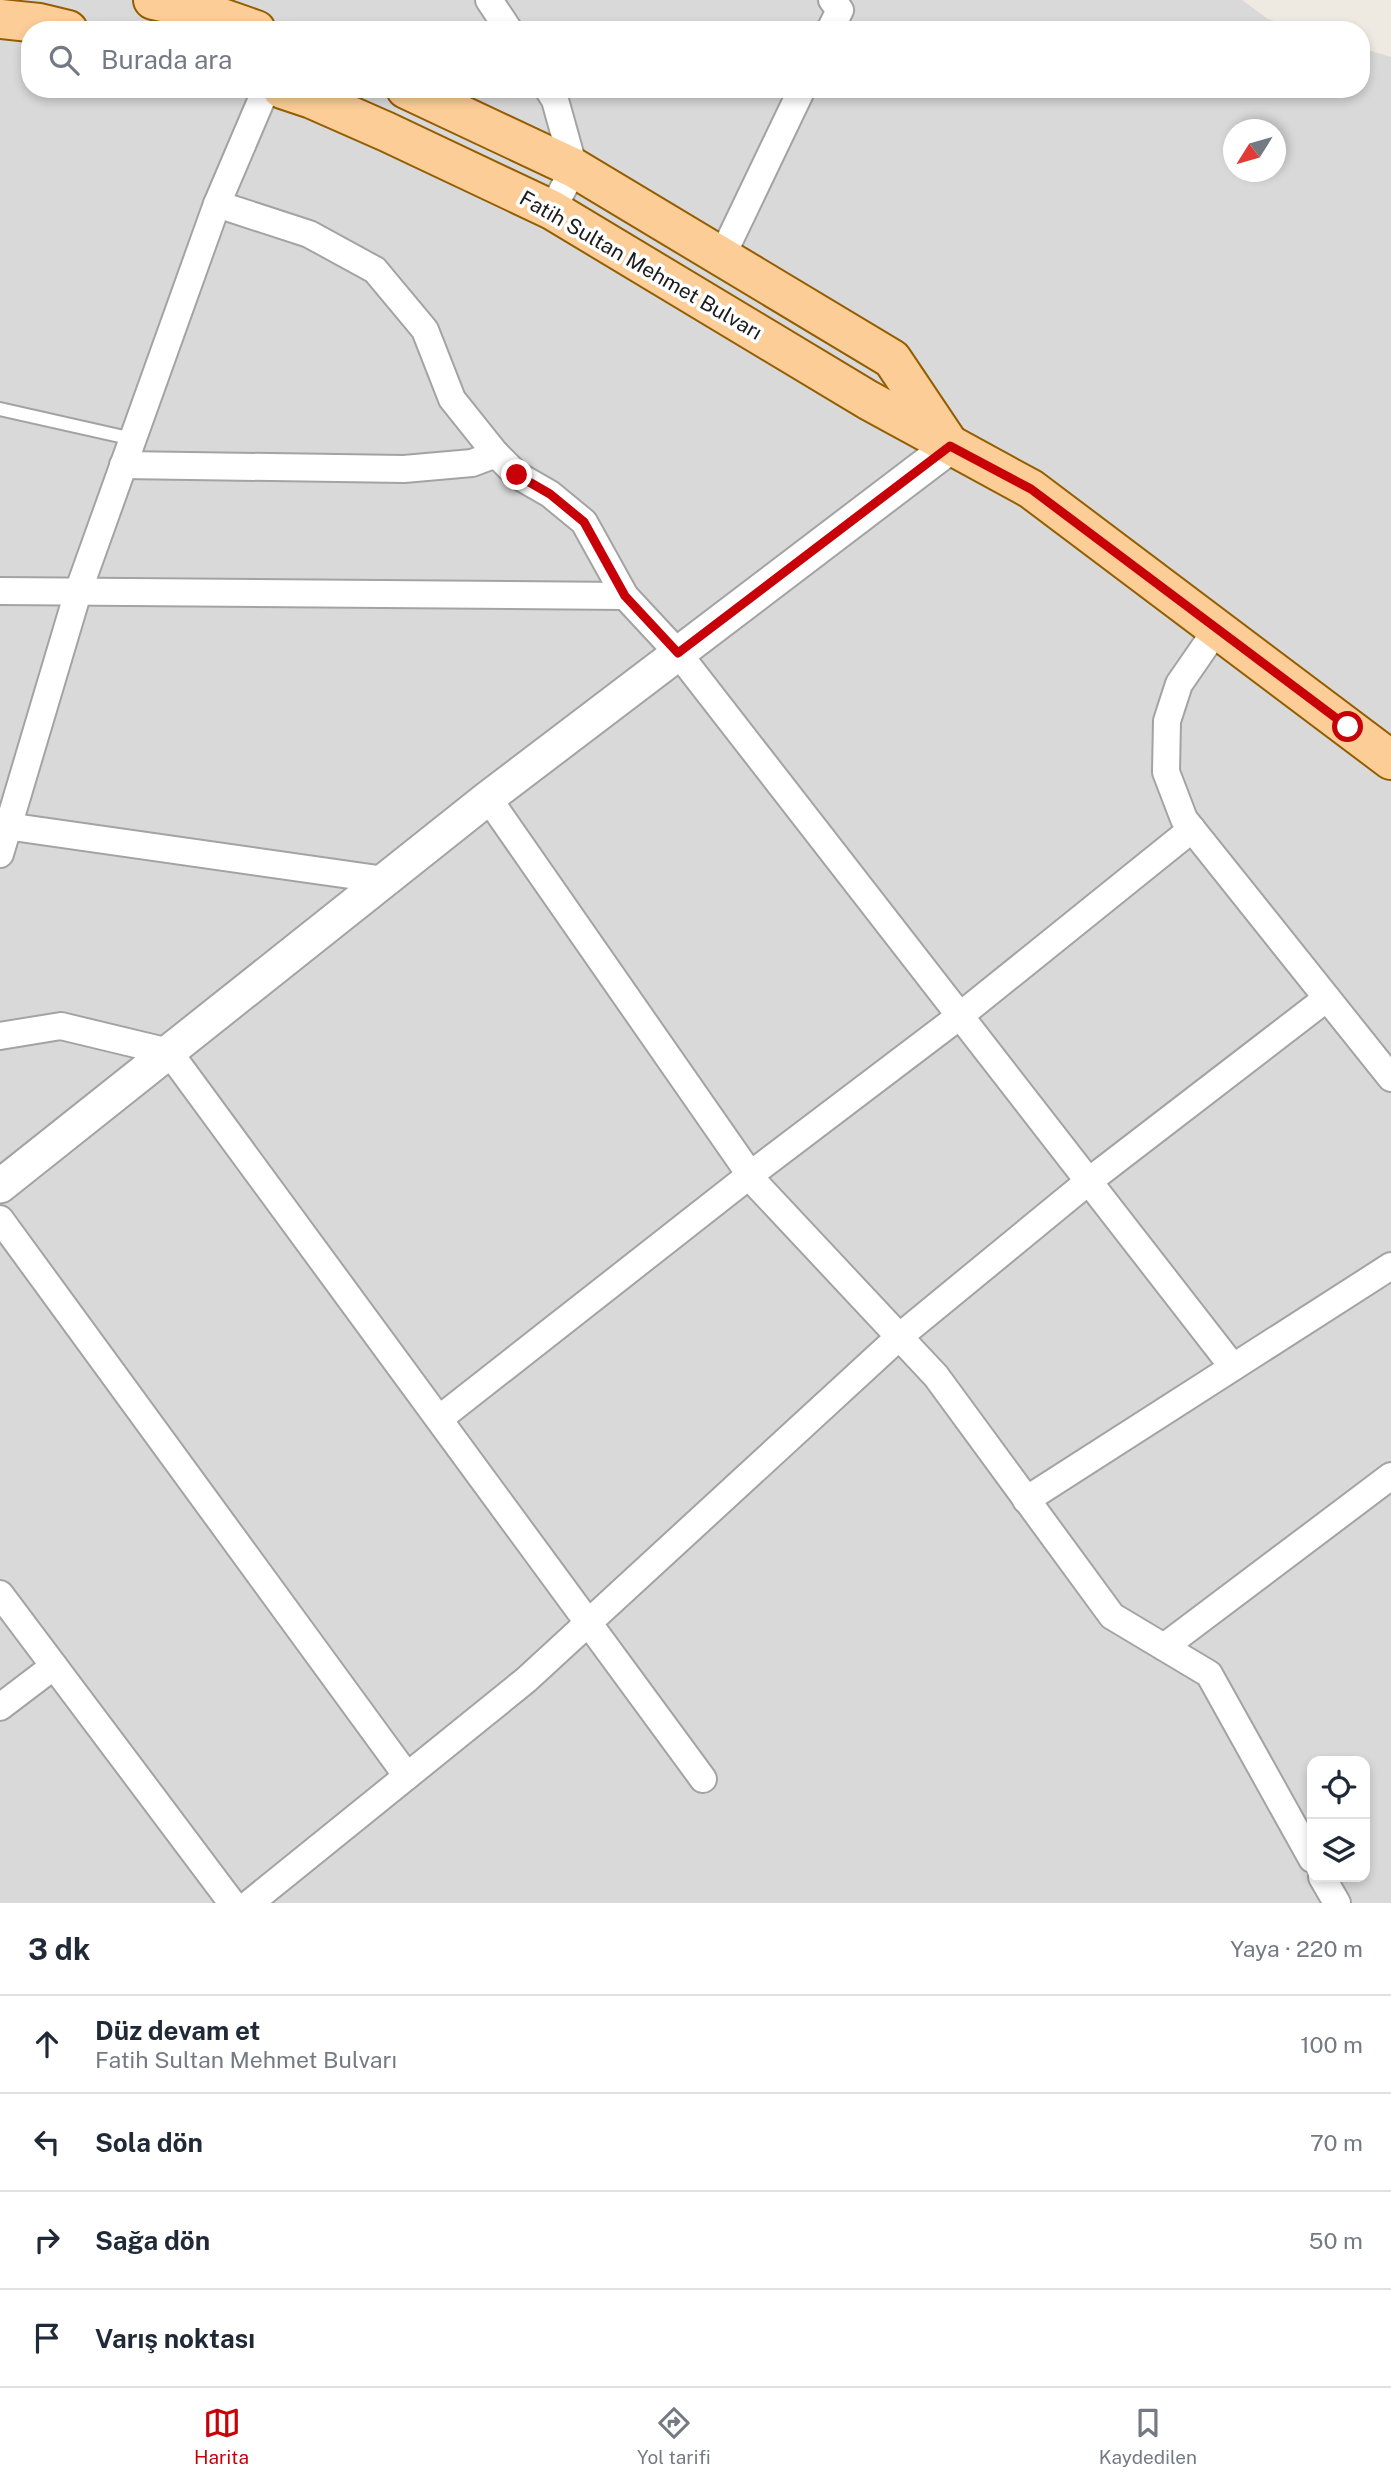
<!DOCTYPE html>
<html lang="tr">
<head>
<meta charset="utf-8">
<style>
  body { margin:0; font-family:"Public Sans",sans-serif; background:#f6f6f7; color:#1f2937 }
  .controls { position:absolute; right:21px; bottom:21px; display:grid; overflow:hidden; border-radius:14px; box-shadow:0 4px 10px #0003 }
  .controls button { width:63px; height:63px; display:grid; place-items:center; padding:0; border:0; border-bottom:2px solid #e0e1e3; background:#fff; color:#1f2937; font:35px sans-serif }
  .compass { position:absolute; left:1223px; top:119px; width:63px; height:63px; border-radius:50%; background:#fff; box-shadow:0 4px 10px #0003; rotate:233deg }
  .stop { position:absolute; width:21px; height:21px; margin:-16px; border:5px solid #c80008; border-radius:50%; background:#fff }
  .stop.end { background:#c80008; border-color:#fff; box-shadow:0 2px 7px #0008 }
  .list { margin:0; padding:0; list-style:none }
  h2 { display:flex; justify-content:space-between; align-items:center; height:91px; margin:0; padding:0 28px; font-size:30px }
  h2 small { font-size:23px; font-weight:400; color:#747a83 }
  .list li { display:grid; grid-template-columns:46px 1fr auto; gap:21px; align-items:center; box-sizing:border-box; height:98px; padding:0 28px; border-top:2px solid #e0e1e3 }
  .list b { display:block; font-size:26px; white-space:nowrap }
  .list p { margin:0; font-size:23px; white-space:nowrap; color:#747a83 }
  .list em { font-size:23px; font-style:normal; color:#747a83 }
  .icon { flex:none; width:38px; height:38px; fill:none; stroke:currentColor; stroke-width:2; stroke-linecap:round; stroke-linejoin:round }
  .map { position:relative; flex:none; width:1391px; height:1903px; overflow:hidden }
  .search { position:absolute; background:#fff; box-shadow:0 4px 10px #0003; left:21px; right:21px; top:21px; height:77px; display:flex; align-items:center; gap:18px; box-sizing:border-box; padding:0 24px; border-radius:28px; color:#747a83; font-size:26px }
  .sheet { height:483px; background:#fff }
  nav { display:flex; justify-content:space-around; align-items:center; box-sizing:border-box; height:98px; border-top:2px solid #e0e1e3; background:#fff; font-size:19px; color:#747a83 }
  nav a { display:grid; justify-items:center; gap:4px }
  nav .on { color:#c80008 }
  .map>svg:first-child { display:block }
  .residential { fill:#dad9d9; fill-rule:evenodd }
  .lines { fill:none; stroke-linecap:round; stroke-linejoin:round }
  .service-casing { stroke:#a3a3a3; stroke-width:16 }
  .minor-casing { stroke:#a3a3a3; stroke-width:30 }
  .tertiary-casing { stroke:#a3a3a3; stroke-width:37 }
  .primary-casing { stroke:#945d00; stroke-width:42 }
  .service { stroke:#fff; stroke-width:12 }
  .minor { stroke:#fff; stroke-width:26 }
  .tertiary { stroke:#fff; stroke-width:33 }
  .primary { stroke:#fdcd97; stroke-width:38 }
  .route { stroke:#c80008; stroke-width:9 }
  .labels { text-anchor:middle; dominant-baseline:central; stroke-width:7; stroke-linejoin:round; paint-order:stroke }
  .street-label { font-size:21px; fill:#1c1c1c; stroke:#fff }
</style>
</head>
<body>
<div class="map">
<svg width="1391" height="1903" viewBox="0 0 1391 1903">
  <rect width="100%" height="100%" fill="#eee9e1"/>
  <path class="residential" d="M0,0h1242l26,19 35,11h-1273v59h1331v-41l30,9v1846h-1391zM1234,130h42v42h-42zM1312,1761h53v116h-53z"/>
  <g class="lines">
    <defs>
      <path id="service" d="M0,409l133,30"/>
      <g id="minor">
        <path d="M489,0l20,30"/>
        <path d="M830,30l10,-20 -8,-10"/>
        <path d="M548,89l7,11 19,68 -22,42"/>
        <path d="M217,204l92,30 66,36 50,60 27,69 44,55 21,21 33,19 34,28 41,74 53,57 555,714"/>
        <path d="M722,256l80,-167"/>
        <path d="M123,465l281,4 68,-6 24,-9"/>
        <path d="M0,591l625,5"/>
        <path d="M1217,629l-38,55 -12,37 -1,51 18,47 207,259"/>
        <path d="M488,798l270,388 178,190 176,240 97,58 103,185"/>
        <path d="M0,825l385,55"/>
        <path d="M0,854l78,-262 139,-388 49,-115"/>
        <path d="M0,1036l61,-10 108,26 534,727"/>
        <path d="M0,1219l407,557"/>
        <path d="M439,1419l311,-244 211,-160 231,-186"/>
        <path d="M1026,1500l365,-234"/>
        <path d="M0,1594l232,309"/>
        <path d="M1164,1647l227,-171"/>
        <path d="M0,1707l54,-41"/>
        <path d="M1322,1877l15,26"/>
        <path d="M250,1903l276,-223 373,-343 190,-156 238,-183"/>
      </g>
      <path id="tertiary" d="M0,1186l488,-388 463,-352"/>
      <g id="primary">
        <path d="M153,0l46,10 57,20"/>
        <path d="M0,19l39,4 29,7"/>
        <path d="M282,89l30,10 75,33 165,78 316,190 163,89 360,271"/>
        <path d="M406,89l168,79 318,191 55,82"/>
      </g>
    </defs>
    <use href="#service" class="service-casing"/>
    <use href="#minor" class="minor-casing"/>
    <use href="#tertiary" class="tertiary-casing"/>
    <use href="#primary" class="primary-casing"/>
    <use href="#service" class="service"/>
    <use href="#minor" class="minor"/>
    <use href="#tertiary" class="tertiary"/>
    <use href="#primary" class="primary"/>
  </g>
  <g class="lines">
    <path class="route" d="M517,475l33,19 34,28 41,74 53,57 272,-207 81,43 317,238"/>
  </g>
  <g class="labels">
    <g class="street-label">
      <text transform="translate(641 265) rotate(30)">Fatih Sultan Mehmet Bulvarı</text>
    </g>
  </g>
</svg>
<div class="controls">
<button><svg class="icon" aria-label="locate" viewBox="0 0 24 24"><circle cx="12" cy="12" r="6"/><path d="M12 2v4M12 18v4M2 12h4M18 12h4"/></svg></button>
<button><svg class="icon" aria-label="layers" viewBox="0 0 24 24"><path d="M12 4l9 5-9 5-9-5zM3 14l9 5 9-5"/></svg></button>
</div>
<svg class="compass" viewBox="-18 -18 36 36"><path d="M0-13l5 13h-10z" fill="#e53935"/><path d="M0 13l5-13h-10z" fill="#747a83"/></svg>
<div class="stop" style="left:1348px;top:727px"></div>
<div class="stop end" style="left:517px;top:475px"></div>
<div class="search"><svg class="icon" aria-label="search" viewBox="0 0 24 24"><circle cx="10" cy="10" r="6"/><path d="M15 15l6 6"/></svg>Burada ara</div>
</div>
<section class="sheet">
<h2>3 dk<small>Yaya · 220 m</small></h2>
<ul class="list">
<li><svg class="icon" aria-label="ahead" viewBox="0 0 24 24"><path d="M12 20V5M6 11l6-6 6 6"/></svg><div><b>Düz devam et</b><p>Fatih Sultan Mehmet Bulvarı</p></div><em>100 m</em></li>
<li><svg class="icon" aria-label="left" viewBox="0 0 24 24"><path d="M17 20v-9H6M10 6l-5 5 5 5"/></svg><div><b>Sola dön</b></div><em>70 m</em></li>
<li><svg class="icon" aria-label="right" viewBox="0 0 24 24"><path d="M7 20v-9h11M14 6l5 5-5 5"/></svg><div><b>Sağa dön</b></div><em>50 m</em></li>
<li><svg class="icon" aria-label="arrive" viewBox="0 0 24 24"><path d="M6 21V4h12l-3 4 3 4H6"/></svg><div><b>Varış noktası</b></div></li>
</ul>
</section>
<nav>
<a class="on"><svg class="icon" aria-label="map" viewBox="0 0 24 24"><path d="M3 6l6-2 6 2 6-2v14l-6 2-6-2-6 2zM9 4v14M15 6v14"/></svg>Harita</a>
<a><svg class="icon" aria-label="directions" viewBox="0 0 24 24"><path d="M12 3l9 9-9 9-9-9zM9 14v-3h6M13 9l2 2-2 2"/></svg>Yol tarifi</a>
<a><svg class="icon" aria-label="saved" viewBox="0 0 24 24"><path d="M7 4h10v16l-5-4-5 4z"/></svg>Kaydedilen</a>
</nav>
</body>
</html>
